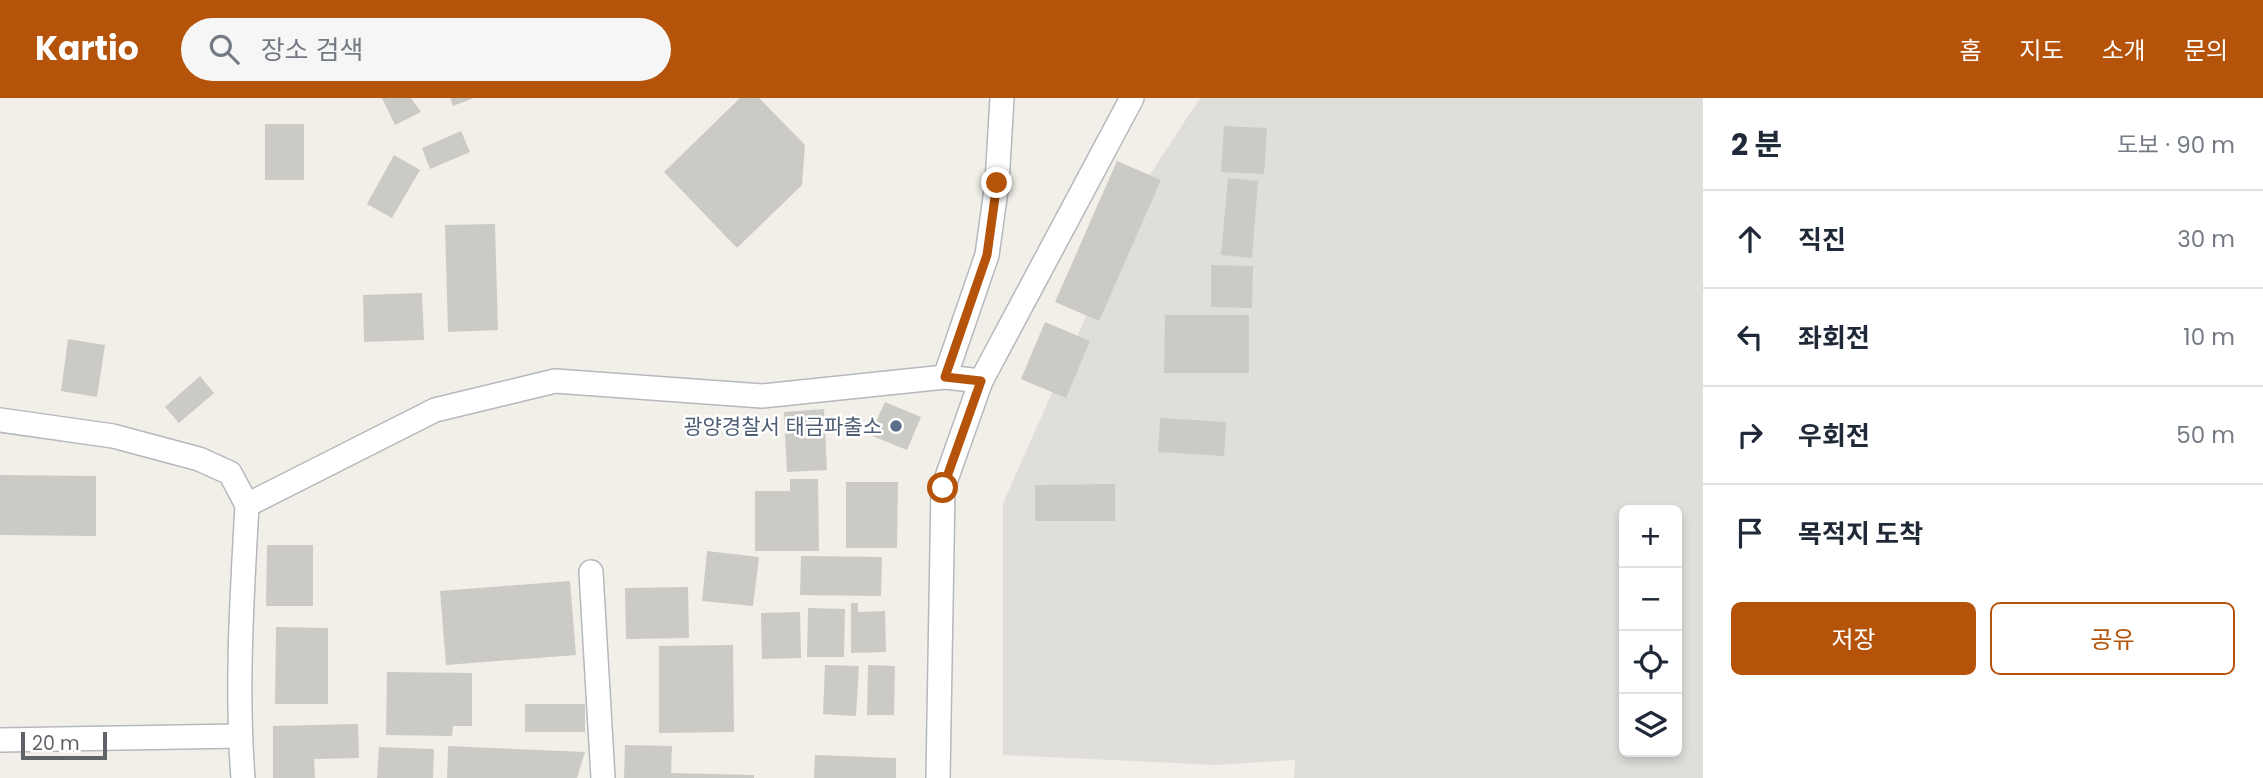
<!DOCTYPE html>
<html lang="ko">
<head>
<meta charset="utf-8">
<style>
  body { margin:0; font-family:Poppins,"Noto Sans KR",sans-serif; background:#f6f6f7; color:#1f2937 }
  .controls { position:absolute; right:21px; bottom:21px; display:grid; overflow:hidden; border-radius:10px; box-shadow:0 4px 10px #0003 }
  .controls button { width:63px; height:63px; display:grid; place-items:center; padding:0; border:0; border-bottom:2px solid #e0e1e3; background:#fff; color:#1f2937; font:35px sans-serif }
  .scale { position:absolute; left:21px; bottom:18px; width:86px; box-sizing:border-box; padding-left:7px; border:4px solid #5f6368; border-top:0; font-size:19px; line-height:24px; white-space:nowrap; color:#5f6368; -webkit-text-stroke:5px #fff; paint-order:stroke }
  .stop { position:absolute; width:21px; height:21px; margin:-16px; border:5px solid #b45309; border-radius:50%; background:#fff }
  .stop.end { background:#b45309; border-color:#fff; box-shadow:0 2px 7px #0008 }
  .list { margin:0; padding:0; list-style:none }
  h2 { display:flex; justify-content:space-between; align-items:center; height:91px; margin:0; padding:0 28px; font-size:30px }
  h2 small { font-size:23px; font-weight:400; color:#747a83 }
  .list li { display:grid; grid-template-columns:46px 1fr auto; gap:21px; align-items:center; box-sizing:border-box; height:98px; padding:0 28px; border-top:2px solid #e0e1e3 }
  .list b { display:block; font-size:26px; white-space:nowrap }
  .list em { font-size:23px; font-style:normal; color:#747a83 }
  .actions { display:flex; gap:14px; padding:21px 28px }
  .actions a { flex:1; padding:16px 0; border:2px solid #b45309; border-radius:10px; text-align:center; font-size:24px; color:#b45309 }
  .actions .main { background:#b45309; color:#fff }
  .icon { flex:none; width:38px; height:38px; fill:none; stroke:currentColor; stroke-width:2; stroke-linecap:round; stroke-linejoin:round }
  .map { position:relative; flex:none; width:1703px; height:680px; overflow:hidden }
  header { display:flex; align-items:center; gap:42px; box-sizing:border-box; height:98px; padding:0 35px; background:#b45309; color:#fff }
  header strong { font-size:33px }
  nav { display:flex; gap:38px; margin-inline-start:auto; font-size:24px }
  .search { width:490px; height:63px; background:#f6f6f7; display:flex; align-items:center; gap:18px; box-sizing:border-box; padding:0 24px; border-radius:38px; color:#747a83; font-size:26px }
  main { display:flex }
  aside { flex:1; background:#fff }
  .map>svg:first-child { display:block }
  .industrial { fill:#e0deda; fill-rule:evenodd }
  .building { fill:#cccac5 }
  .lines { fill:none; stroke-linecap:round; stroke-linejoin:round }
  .street-casing { stroke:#b5b8bc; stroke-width:26 }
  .street { stroke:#fff; stroke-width:23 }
  .route { stroke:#b45309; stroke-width:9 }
  .service-dot { fill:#5c6f8a; stroke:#fff; stroke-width:2.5 }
  .labels { text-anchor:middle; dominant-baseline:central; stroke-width:5; stroke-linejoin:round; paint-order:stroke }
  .service-label { font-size:21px; fill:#4e5e75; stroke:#fff; text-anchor:end }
</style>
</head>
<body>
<header>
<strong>Kartio</strong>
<div class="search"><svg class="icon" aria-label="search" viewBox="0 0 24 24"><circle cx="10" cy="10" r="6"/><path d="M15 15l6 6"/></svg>장소 검색</div>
<nav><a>홈</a><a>지도</a><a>소개</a><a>문의</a></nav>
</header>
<main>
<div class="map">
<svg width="1703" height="680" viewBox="0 0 1703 680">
  <rect width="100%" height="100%" fill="#f1efe8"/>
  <path class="industrial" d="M1200,0h503v680h-409l1,-18 -79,5 -213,-10v-252l144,-324zM1624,412h53v242h-53z"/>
  <g class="building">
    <path d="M382,0h29l10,14 -26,13z"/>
    <path d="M450,0h24l-21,8z"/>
    <path d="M740,0h19l46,47 -3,40 -65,63 -73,-76z"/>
    <rect x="265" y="26" width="39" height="56"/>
    <path d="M1224,28l43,2 -3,46 -43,-2z"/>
    <path d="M461,33l9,21 -40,17 -8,-21z"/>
    <path d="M394,57l26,15 -28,48 -25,-14z"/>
    <path d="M1117,63l44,19 -62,141 -44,-19z"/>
    <path d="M1228,80l30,3 -6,77 -31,-3z"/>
    <path d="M495,126l3,106 -50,2 -3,-107z"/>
    <path d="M1211,167l42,1 -1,42 -41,-1z"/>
    <path d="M422,195l2,47 -60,2 -1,-47z"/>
    <path d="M1165,217h84v58h-85z"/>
    <path d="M1045,224l45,19 -24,57 -45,-19z"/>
    <path d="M68,241l37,6 -8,52 -36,-6z"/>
    <path d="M200,278l14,17 -35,30 -14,-16z"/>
    <path d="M885,304l36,15 -14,33 -37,-15z"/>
    <path d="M824,311l3,61 -40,2 -3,-60z"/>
    <path d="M1160,320l66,4 -2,34 -66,-4z"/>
    <path d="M0,377l96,1v60l-96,-1z"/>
    <path d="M790,381h28l1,72h-64v-60h35z"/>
    <path d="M846,384h52l-1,66h-51z"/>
    <path d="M1115,386v37h-80v-36z"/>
    <path d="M267,447h46v61h-47z"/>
    <path d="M707,453l52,6 -6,49 -51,-5z"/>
    <path d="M801,458l81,1 -1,39 -81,-1z"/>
    <path d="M570,483l6,74 -130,10 -6,-74z"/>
    <path d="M688,489l1,51 -63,1 -1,-51z"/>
    <path d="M851,505h7v9l27,-1 1,41 -35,1z"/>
    <path d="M808,510l37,1 -1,48h-37z"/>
    <path d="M800,514l1,46 -39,1 -1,-46z"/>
    <path d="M276,529l52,1v76h-53z"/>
    <path d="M733,547l1,87 -75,1v-87z"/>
    <path d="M825,567l34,1 -3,50 -33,-2z"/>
    <path d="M868,567l27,1 -1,49h-27z"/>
    <path d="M387,574l85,1v53h-19l-1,10 -66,-1z"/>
    <rect x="525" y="606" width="60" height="28"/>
    <path d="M358,626l1,34 -45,1 1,19h-42v-52z"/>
    <path d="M625,647l47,1 -1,27 83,2v3h-130z"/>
    <path d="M448,648l137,6 -8,26h-130z"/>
    <path d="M379,649l55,2 -1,29h-56z"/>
    <path d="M815,657l81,3v20h-82z"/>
  </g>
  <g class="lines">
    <defs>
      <g id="street">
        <path d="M945,279l42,-122 10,-72 5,-85"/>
        <path d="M0,322l113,16 86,23 31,14 17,32"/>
        <path d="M591,474l12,206"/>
        <path d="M0,642l240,-4"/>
        <path d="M243,680c-7,-90 -1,-182 4,-273l188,-95 120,-29 207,15 183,-19 36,4"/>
        <path d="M938,680l5,-290 38,-107 151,-283"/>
      </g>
    </defs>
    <use href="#street" class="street-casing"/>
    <use href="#street" class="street"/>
  </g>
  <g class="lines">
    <path class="route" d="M943,390l38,-107 -36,-4 42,-122 10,-72"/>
  </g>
  <circle class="service-dot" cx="896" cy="328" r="7"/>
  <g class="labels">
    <g class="service-label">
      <text x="882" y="328">광양경찰서 태금파출소</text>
    </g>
  </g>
</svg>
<div class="controls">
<button>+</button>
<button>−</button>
<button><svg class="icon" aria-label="locate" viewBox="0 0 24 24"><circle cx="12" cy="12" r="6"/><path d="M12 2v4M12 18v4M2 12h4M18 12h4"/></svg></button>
<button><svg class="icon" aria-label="layers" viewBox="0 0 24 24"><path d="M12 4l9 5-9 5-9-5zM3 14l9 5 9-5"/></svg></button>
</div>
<div class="scale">20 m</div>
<div class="stop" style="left:943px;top:390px"></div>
<div class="stop end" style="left:997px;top:85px"></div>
</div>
<aside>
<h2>2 분<small>도보 · 90 m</small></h2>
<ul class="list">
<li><svg class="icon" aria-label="ahead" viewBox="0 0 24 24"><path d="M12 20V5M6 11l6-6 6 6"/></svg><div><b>직진</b></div><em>30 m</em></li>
<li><svg class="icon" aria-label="left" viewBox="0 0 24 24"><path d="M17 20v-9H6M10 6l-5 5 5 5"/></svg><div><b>좌회전</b></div><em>10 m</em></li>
<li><svg class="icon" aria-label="right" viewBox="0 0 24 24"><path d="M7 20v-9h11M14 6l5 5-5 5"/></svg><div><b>우회전</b></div><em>50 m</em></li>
<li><svg class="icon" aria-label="arrive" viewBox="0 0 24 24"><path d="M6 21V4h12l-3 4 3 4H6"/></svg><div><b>목적지 도착</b></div></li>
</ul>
<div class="actions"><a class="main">저장</a><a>공유</a></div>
</aside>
</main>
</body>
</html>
